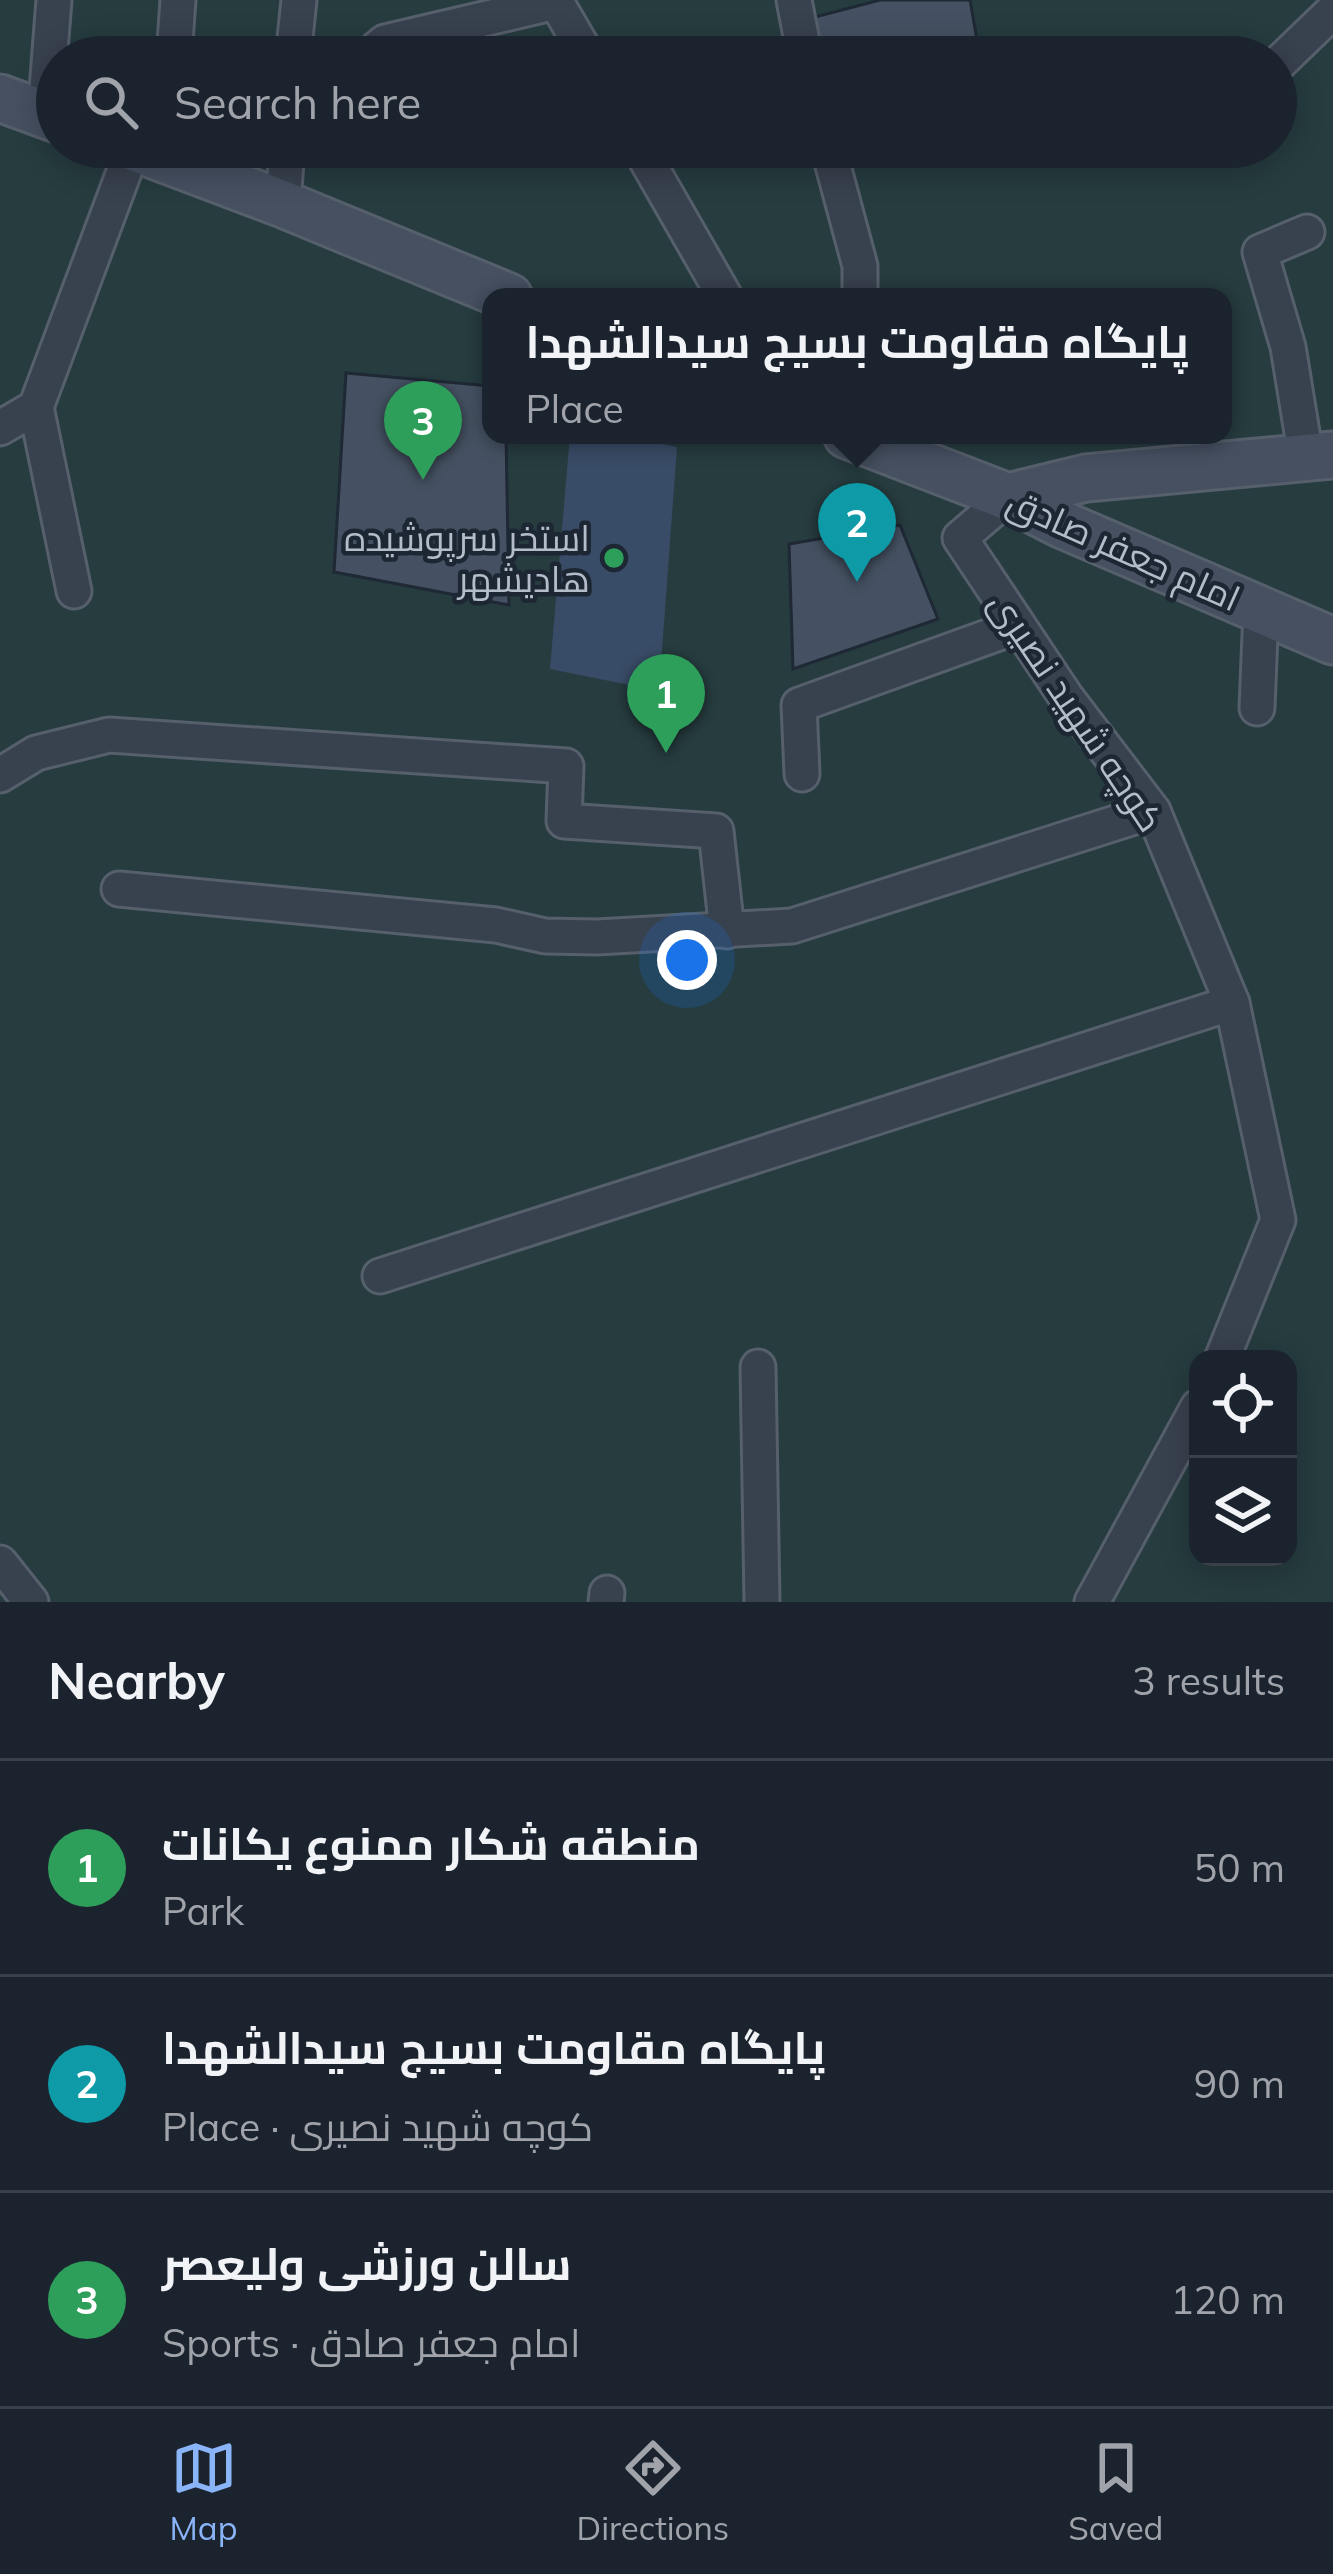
<!DOCTYPE html>
<html lang="en">
<head>
<meta charset="utf-8">
<style>
  body { margin:0; font-family:Mulish,Cairo,sans-serif; background:#242b36; color:#f1f3f6 }
  .controls { position:absolute; right:36px; bottom:36px; display:grid; overflow:hidden; border-radius:24px; box-shadow:0 6px 30px #0003 }
  .controls button { width:108px; height:108px; display:grid; place-items:center; padding:0; border:0; border-bottom:3px solid #39404a; background:#1b232e; color:#f1f3f6; font:60px sans-serif }
  .you { position:absolute; left:687px; top:960px; width:42px; height:42px; margin:-30px; border:9px solid #fff; border-radius:50%; background:#1a73e8; box-shadow:0 0 0 18px #1a73e833 }
  .badge { display:grid; place-items:center; width:78px; height:78px; border-radius:50%; background:#8ab4f8; color:#fff; font-size:39px; font-weight:700 }
  .pin { position:absolute; translate:-50% -99px; filter:drop-shadow(0 3px 6px #0008) }
  .pin::after { content:''; position:absolute; top:63px; width:42px; height:36px; background:inherit; clip-path:polygon(0 0,100% 0,50% 100%) }
  .popup { position:absolute; left:482px; top:288px; width:750px; height:156px; box-sizing:border-box; display:grid; place-content:center; border-radius:24px; background:#1b232e; filter:drop-shadow(0 3px 9px #0005); font-size:39px; white-space:nowrap; color:#a0a4aa }
  .popup b { font-size:45px; color:#f1f3f6 }
  .popup::after { content:''; position:absolute; left:50%; top:100%; margin-left:-24px; border:24px solid transparent; border-top-color:#1b232e }
  .list { margin:0; padding:0; list-style:none }
  h2 { display:flex; justify-content:space-between; align-items:center; height:156px; margin:0; padding:0 48px; font-size:51px }
  h2 small { font-size:39px; font-weight:400; color:#a0a4aa }
  .list li { display:grid; grid-template-columns:78px 1fr auto; gap:36px; align-items:center; box-sizing:border-box; height:216px; padding:0 48px; border-top:3px solid #39404a }
  .list b { display:block; font-size:45px; white-space:nowrap }
  .list p { margin:0; font-size:39px; white-space:nowrap; color:#a0a4aa }
  .list em { font-size:39px; font-style:normal; color:#a0a4aa }
  .icon { flex:none; width:66px; height:66px; fill:none; stroke:currentColor; stroke-width:2; stroke-linecap:round; stroke-linejoin:round }
  .map { position:relative; flex:none; width:1333px; height:1602px; overflow:hidden }
  .search { position:absolute; background:#1b232e; box-shadow:0 6px 30px #0003; left:36px; right:36px; top:36px; height:132px; display:flex; align-items:center; gap:30px; box-sizing:border-box; padding:0 42px; border-radius:66px; color:#a0a4aa; font-size:45px }
  .sheet { height:804px; background:#1b232e }
  nav { display:flex; justify-content:space-around; align-items:center; box-sizing:border-box; height:168px; border-top:3px solid #39404a; background:#1b232e; font-size:33px; color:#a0a4aa }
  nav a { display:grid; justify-items:center; gap:6px }
  nav .on { color:#8ab4f8 }
  .map>svg:first-child { display:block }
  .green { fill:#263c3f; fill-rule:evenodd }
  .water { fill:#394c67 }
  .building { fill:#455162; stroke:#1f2835; stroke-width:3 }
  .lines { fill:none; stroke-linecap:round; stroke-linejoin:round }
  .minor-casing { stroke:#565f6c; stroke-width:39 }
  .secondary-casing { stroke:#565f6c; stroke-width:51 }
  .minor { stroke:#38414e; stroke-width:33 }
  .secondary { stroke:#465061; stroke-width:45 }
  .leisure-dot { fill:#2e9e5b; stroke:#1d2633; stroke-width:4.5 }
  .labels { text-anchor:middle; dominant-baseline:central; stroke-width:9; stroke-linejoin:round; paint-order:stroke }
  .poi-label { font-size:36px; fill:#b4bcc9; stroke:#1d2633; text-anchor:end }
  .street-label { font-size:36px; fill:#b4bcc9; stroke:#1d2633 }
</style>
</head>
<body>
<div class="map">
<svg width="1333" height="1602" viewBox="0 0 1333 1602">
  <rect width="100%" height="100%" fill="#242f3e"/>
  <path class="green" d="M0,0h1333v1602h-1333zM57,57h1219v90h-1219zM491,297h732v138h-732zM1198,1359h90v198h-90z"/>
  <path class="water" d="M570,435h47l60,12 -18,244 -109,-22z"/>
  <g class="building">
    <path d="M880,0h90l10,57h-161l-8,-39z"/>
    <path d="M346,373l145,13v49h15l3,170 -175,-33z"/>
    <path d="M900,525l38,94 -145,50 -4,-125z"/>
  </g>
  <g class="lines">
    <defs>
      <g id="minor">
        <path d="M555,0l33,57"/>
        <path d="M794,0l11,57"/>
        <path d="M174,57l4,-57"/>
        <path d="M293,57l6,-57"/>
        <path d="M367,57l18,-15 171,-40"/>
        <path d="M1276,66l57,-55"/>
        <path d="M45,115l9,-115"/>
        <path d="M639,147l86,150"/>
        <path d="M828,147l32,119v31"/>
        <path d="M283,204l4,-57"/>
        <path d="M36,407l38,184"/>
        <path d="M0,428l36,-21 97,-259"/>
        <path d="M1306,457l-18,-110 -28,-95 47,-20"/>
        <path d="M1008,497l-48,41 106,159 87,114 79,192 46,217 -56,139"/>
        <path d="M1257,708l4,-98"/>
        <path d="M802,774l-3,-69 219,-79"/>
        <path d="M0,775l36,-22 73,-18 457,31 -2,55 152,10 11,100"/>
        <path d="M119,889l377,36 49,11 52,1 195,-11 361,-115"/>
        <path d="M380,1276l852,-273"/>
        <path d="M758,1367l4,235"/>
        <path d="M0,1563l31,39"/>
        <path d="M606,1602l1,-9"/>
        <path d="M1092,1602l106,-195"/>
      </g>
      <g id="secondary">
        <path d="M0,98l57,21"/>
        <path d="M132,147l151,57 226,93"/>
        <path d="M847,435l161,62 53,27 272,117"/>
        <path d="M1008,497l78,-19 247,-23"/>
      </g>
    </defs>
    <use href="#minor" class="minor-casing"/>
    <use href="#secondary" class="secondary-casing"/>
    <use href="#minor" class="minor"/>
    <use href="#secondary" class="secondary"/>
  </g>
  <circle class="leisure-dot" cx="614" cy="558" r="12"/>
  <g class="labels">
    <g class="poi-label">
      <text x="590" y="537">استخر سرپوشیده<tspan x="590" dy="41">هادیشهر</tspan></text>
    </g>
    <g class="street-label">
      <text transform="translate(1124 549) rotate(24)">امام جعفر صادق</text>
      <text transform="translate(1077 711) rotate(56)">کوچه شهید نصیری</text>
    </g>
  </g>
</svg>
<div class="controls">
<button><svg class="icon" aria-label="locate" viewBox="0 0 24 24"><circle cx="12" cy="12" r="6"/><path d="M12 2v4M12 18v4M2 12h4M18 12h4"/></svg></button>
<button><svg class="icon" aria-label="layers" viewBox="0 0 24 24"><path d="M12 4l9 5-9 5-9-5zM3 14l9 5 9-5"/></svg></button>
</div>
<div class="you"></div>
<div class="pin badge" style="left:666px;top:753px;background:#2e9e5b">1</div>
<div class="pin badge" style="left:857px;top:582px;background:#0f9aa8">2</div>
<div class="popup"><b>پایگاه مقاومت بسیج سیدالشهدا</b>Place</div>
<div class="pin badge" style="left:423px;top:480px;background:#2e9e5b">3</div>
<div class="search"><svg class="icon" aria-label="search" viewBox="0 0 24 24"><circle cx="10" cy="10" r="6"/><path d="M15 15l6 6"/></svg>Search here</div>
</div>
<section class="sheet">
<h2>Nearby<small>3 results</small></h2>
<ul class="list">
<li><span class="badge" style="background:#2e9e5b">1</span><div><b>منطقه شکار ممنوع یکانات</b><p>Park</p></div><em>50 m</em></li>
<li><span class="badge" style="background:#0f9aa8">2</span><div><b>پایگاه مقاومت بسیج سیدالشهدا</b><p>Place · کوچه شهید نصیری</p></div><em>90 m</em></li>
<li><span class="badge" style="background:#2e9e5b">3</span><div><b>سالن ورزشی ولیعصر</b><p>Sports · امام جعفر صادق</p></div><em>120 m</em></li>
</ul>
</section>
<nav>
<a class="on"><svg class="icon" aria-label="map" viewBox="0 0 24 24"><path d="M3 6l6-2 6 2 6-2v14l-6 2-6-2-6 2zM9 4v14M15 6v14"/></svg>Map</a>
<a><svg class="icon" aria-label="directions" viewBox="0 0 24 24"><path d="M12 3l9 9-9 9-9-9zM9 14v-3h6M13 9l2 2-2 2"/></svg>Directions</a>
<a><svg class="icon" aria-label="saved" viewBox="0 0 24 24"><path d="M7 4h10v16l-5-4-5 4z"/></svg>Saved</a>
</nav>
</body>
</html>
